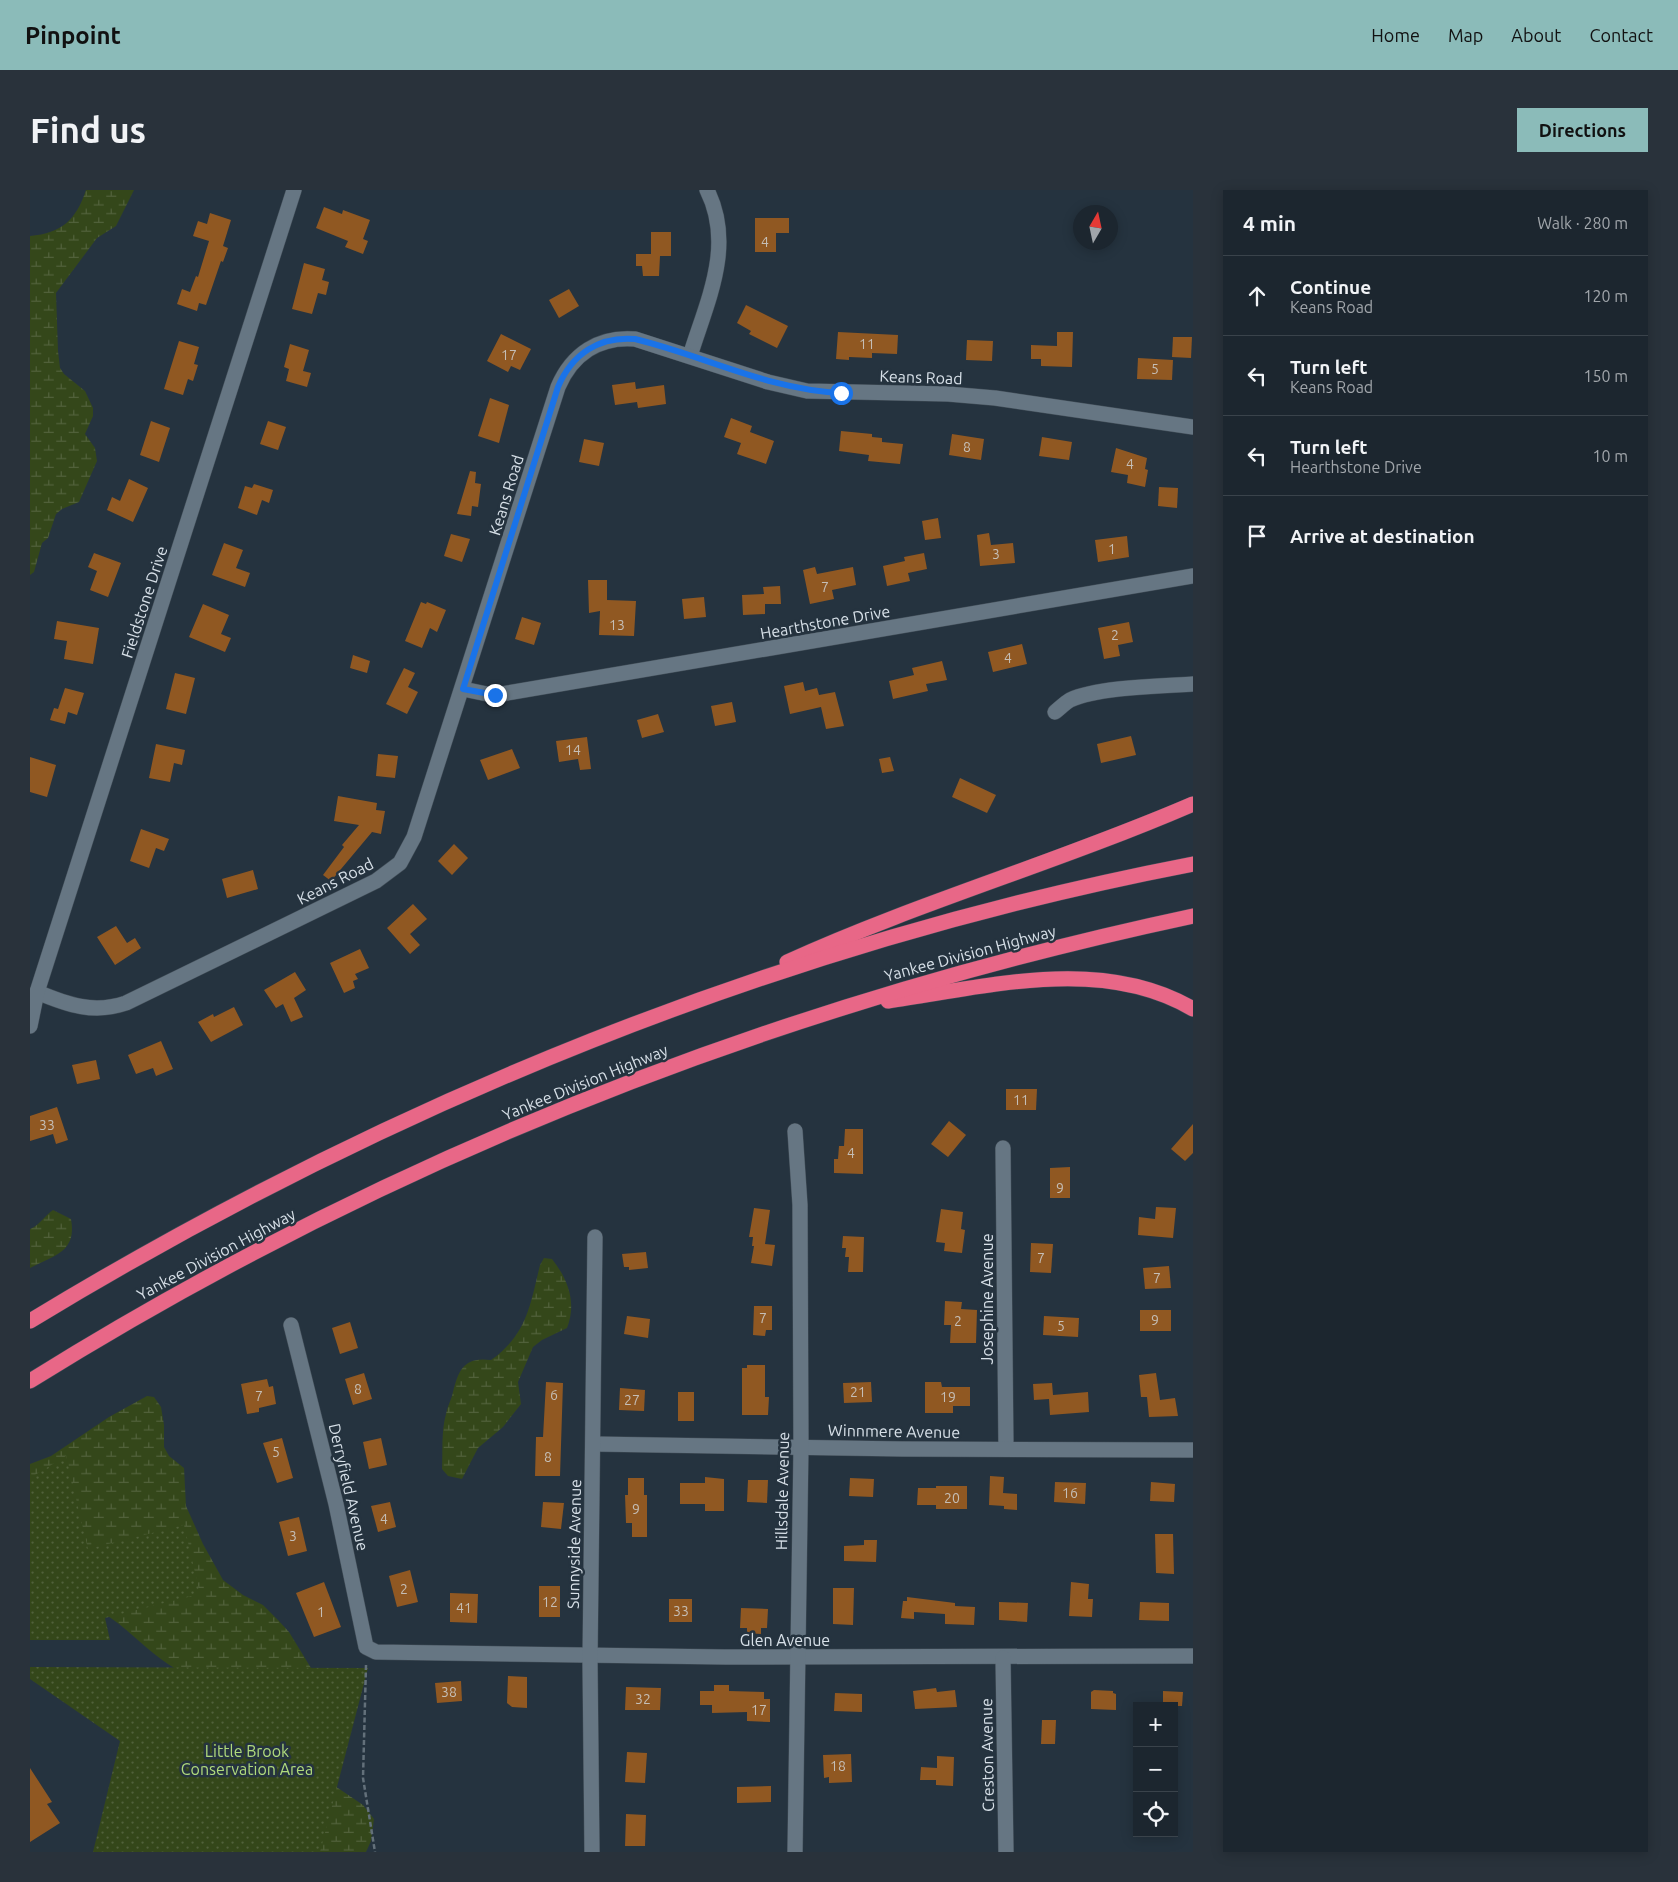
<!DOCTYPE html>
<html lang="en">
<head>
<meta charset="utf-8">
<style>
  body { margin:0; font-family:Ubuntu,sans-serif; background:#29323b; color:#f1f3f6 }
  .controls { position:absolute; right:15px; bottom:15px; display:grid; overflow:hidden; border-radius:0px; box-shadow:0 2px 12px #0003 }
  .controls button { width:45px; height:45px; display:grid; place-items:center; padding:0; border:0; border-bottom:1px solid #3a434b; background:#1c262f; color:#f1f3f6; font:25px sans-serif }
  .compass { position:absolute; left:1043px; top:15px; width:45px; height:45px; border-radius:50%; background:#1c262f; box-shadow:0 2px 12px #0003; rotate:9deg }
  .stop { position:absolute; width:15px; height:15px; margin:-11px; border:4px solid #1a73e8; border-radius:50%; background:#fff }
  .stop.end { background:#1a73e8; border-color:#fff; box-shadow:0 1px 5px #0008 }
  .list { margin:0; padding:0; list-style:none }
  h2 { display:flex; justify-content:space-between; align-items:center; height:65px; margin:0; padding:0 20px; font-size:21px }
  h2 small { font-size:16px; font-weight:400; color:#a0a5aa }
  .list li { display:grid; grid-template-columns:32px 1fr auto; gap:15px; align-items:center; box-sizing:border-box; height:80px; padding:0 20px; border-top:1px solid #3a434b }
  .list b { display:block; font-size:19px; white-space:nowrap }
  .list p { margin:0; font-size:16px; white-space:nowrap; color:#a0a5aa }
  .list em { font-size:16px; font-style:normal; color:#a0a5aa }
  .icon { flex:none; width:28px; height:28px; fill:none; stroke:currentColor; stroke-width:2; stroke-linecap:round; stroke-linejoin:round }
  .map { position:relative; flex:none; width:1163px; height:1662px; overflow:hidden; border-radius:0px }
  header { display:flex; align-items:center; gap:30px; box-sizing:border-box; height:70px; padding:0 25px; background:#8bbbb9; color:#111 }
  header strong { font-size:24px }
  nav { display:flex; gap:28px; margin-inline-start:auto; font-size:18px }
  .intro { display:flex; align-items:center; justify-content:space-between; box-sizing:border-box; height:120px; padding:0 30px }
  h1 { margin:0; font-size:35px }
  .button { padding:12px 22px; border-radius:0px; background:#8bbbb9; color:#111; font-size:18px; font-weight:700 }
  main { display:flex; gap:30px; padding:0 30px }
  aside { flex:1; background:#1c262f; border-radius:0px; box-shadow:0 2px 12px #0003 }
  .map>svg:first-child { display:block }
  .wetland { fill:url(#wetland-marsh) }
  .park { fill:url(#park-dots) }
  .building { fill:#905822 }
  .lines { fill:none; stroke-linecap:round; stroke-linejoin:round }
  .minor-casing { stroke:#424e58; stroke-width:16 }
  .highway-casing { stroke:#424e58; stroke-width:16 }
  .path { stroke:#63707a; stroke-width:2.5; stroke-dasharray:5 2.5; stroke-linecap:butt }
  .minor { stroke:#667683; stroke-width:15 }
  .highway { stroke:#e86787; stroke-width:15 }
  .route { stroke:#1a73e8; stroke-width:6 }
  .labels { text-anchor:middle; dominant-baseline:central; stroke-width:5; stroke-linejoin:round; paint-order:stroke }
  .number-label { font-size:14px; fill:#c5beb6 }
  .street-label { font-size:16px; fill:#d7e0e8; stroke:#25333f }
  .park-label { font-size:16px; fill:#b0da7c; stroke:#25333f }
</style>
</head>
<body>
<header>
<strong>Pinpoint</strong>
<nav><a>Home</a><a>Map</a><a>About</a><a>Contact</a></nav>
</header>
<div class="intro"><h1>Find us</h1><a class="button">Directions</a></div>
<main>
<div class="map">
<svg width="1163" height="1662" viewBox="0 0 1163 1662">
  <defs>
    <pattern id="wetland-marsh" width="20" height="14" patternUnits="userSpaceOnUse" patternTransform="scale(1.25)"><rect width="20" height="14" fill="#34471a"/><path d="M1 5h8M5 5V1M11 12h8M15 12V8" fill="none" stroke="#51613b"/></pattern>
    <pattern id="park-dots" width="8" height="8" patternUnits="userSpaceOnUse" patternTransform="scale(1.25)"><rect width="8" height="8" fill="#34471a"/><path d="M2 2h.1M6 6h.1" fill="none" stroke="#51613b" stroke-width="1.8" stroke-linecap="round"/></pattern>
  </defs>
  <rect width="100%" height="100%" fill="#25333f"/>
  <g class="wetland">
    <path d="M56,0h48l-18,36 -19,12 -41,55 2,58 2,17 4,6 21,17 8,17v8l-8,18 10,14 2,13 -18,41 -17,7 -6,5 -8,24 -6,5 -8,29 -4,3v-339c32,-3 46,-16 56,-46z"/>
    <path d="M23,1020l18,9c6,33 -16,36 -41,49v-39c9,-3 15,-14 23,-19z"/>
    <path d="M514,1068l8,1c16,20 25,44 15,69l-25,12 -9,7 -15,35 3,22 -18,23 -25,21 -16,31 -14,-3 -6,-7c1,-18 -1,-37 4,-55 1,-6 4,-12 6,-18 6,-24 10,-40 39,-36 36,-26 39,-54 49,-95z"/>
    <path d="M117,1206l7,1 7,10 3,18v22l5,9 15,12 2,38 17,38 20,36 20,15 20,10 15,15 11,12 22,36 21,116 31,21 11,14 -3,22 -5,11h-85l-105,-183c-21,-12 -38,-30 -57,-45 -29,-22 -59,-41 -89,-61v-99l21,-8 58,-39z"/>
  </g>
  <g class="park">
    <path d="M36,1266l22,93 96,-24 16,69 -95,24 5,22h-80v-162z"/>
    <path d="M0,1477l338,1 -48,184h-227l27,-111 -90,-62z"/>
  </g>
  <g class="building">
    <path d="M294,17l18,7 1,-4 27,10 -7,19 5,2 -5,13 -18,-7 3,-6 -32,-13z"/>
    <path d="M180,23l21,7 -8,26 5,2 -5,14 -2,-1 -15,44 -7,-2 -2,8 -20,-7 5,-15 8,3 6,-16 2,1 11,-36 -16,-5 5,-15 9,3z"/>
    <path d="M725,28h34v15h-13v19h-21z"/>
    <path d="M621,42h20v24h-11l-1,20h-16l-1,-10h-6v-12h15z"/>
    <path d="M274,73l21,6 -3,11 7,2 -3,13 -8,-2 -6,21 -20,-5z"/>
    <path d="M539,99l10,17 -20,12 -10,-18z"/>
    <path d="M716,115l42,21 -11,22 -28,-14 2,-3 -14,-8z"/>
    <path d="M808,142l60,3 -1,19 -25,-1v5l-23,-1v3l-13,-1z"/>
    <path d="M1027,142h16l-1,35 -31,-1v-7h-10v-14l26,1z"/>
    <path d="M471,144l30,15 -11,21 -9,-4 -3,6 -21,-11z"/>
    <path d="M1143,147h19l-1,21 -19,-1z"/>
    <path d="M937,150l26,1 -1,20 -26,-1z"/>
    <path d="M149,151l20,6 -5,17 4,1 -5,16 -5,-2 -5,16 -19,-6z"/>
    <path d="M260,154l19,6 -6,21 8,2 -4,14 -21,-6 3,-12 -5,-2z"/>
    <path d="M1108,168l35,2 -1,20 -35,-1z"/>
    <path d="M605,192l1,7 28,-4 2,19 -28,4 -1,-6 -22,3 -3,-20z"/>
    <path d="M460,208l19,7 -10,38 -21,-7z"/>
    <path d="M701,228l21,8 -2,6 24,9 -8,23 -29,-10 4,-11 -17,-6z"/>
    <path d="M121,231l19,7 -11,34 -19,-7z"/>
    <path d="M238,231l18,6 -8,23 -18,-6z"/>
    <path d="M811,241l31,3v3l10,1v4l21,2 -3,20 -32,-3 1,-6 -30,-4z"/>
    <path d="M922,244l32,5 -3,21 -32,-5z"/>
    <path d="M1012,247l30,5 -3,18 -30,-4z"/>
    <path d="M554,249l20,4 -5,23 -20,-4z"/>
    <path d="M1086,258l31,10 -2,11 3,1 -3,17 -18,-4 1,-8 -17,-3z"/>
    <path d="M440,281l6,1 -1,11 6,1 -3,23 -6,-1 -1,10 -14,-2z"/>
    <path d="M99,289l19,9 -15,34 -26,-12 5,-13 8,4z"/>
    <path d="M224,294l19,6 -4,13 -7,-3 -5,15 -19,-7 7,-22 7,2z"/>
    <path d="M1129,297l19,1 -1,20 -19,-2z"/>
    <path d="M908,328l3,20 -16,2 -3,-19z"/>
    <path d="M959,343l2,12 22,-2 2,20 -35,3 -3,-31z"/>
    <path d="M421,344l19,5 -8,23 -18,-6z"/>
    <path d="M1097,346l2,21 -31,5 -3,-22z"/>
    <path d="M194,353l19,7 -7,18 14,5 -5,14 -33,-12z"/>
    <path d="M64,363l27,10 -13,34 -18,-7 7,-19 -9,-4z"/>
    <path d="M894,363l3,16 -19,4 2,8 -23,5 -4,-20 22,-5 -1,-4z"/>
    <path d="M785,377l2,7 36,-7 3,18 -24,5 2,9 -24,5 -7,-34z"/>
    <path d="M558,390h19v20l29,1 -2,35 -35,-1 1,-24 -11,2z"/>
    <path d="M750,396l1,18h-16v10l-22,1 -1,-20 22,-1 -1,-7z"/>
    <path d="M674,407l2,20 -22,2 -2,-20z"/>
    <path d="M391,412l5,2 1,-2 19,8 -9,22 -7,-4 -8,20 -17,-7z"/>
    <path d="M173,414l26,11 -8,19 10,4 -6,14 -36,-15z"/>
    <path d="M492,427l19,6 -7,22 -19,-6z"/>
    <path d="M27,431l42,7 -6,36 -29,-5 3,-18 -13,-2z"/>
    <path d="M1099,432l4,20 -15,3 2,11 -16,3 -6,-31z"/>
    <path d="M992,454l5,20 -34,8 -5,-20z"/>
    <path d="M323,465l17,6 -3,12 -17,-5z"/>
    <path d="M912,471l5,19 -21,4 2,7 -35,8 -4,-18 25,-6 -2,-7z"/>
    <path d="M374,478l11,5 -7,14 10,5 -11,22 -21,-10z"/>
    <path d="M145,483l20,5 -9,36 -20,-5z"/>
    <path d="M773,492l2,9 12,-3 2,7 16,-3 9,34 -18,3 -5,-22 -31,7 -6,-28z"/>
    <path d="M35,498l19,5 -7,22 -9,-3 -3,12 -15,-4 4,-12 4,1z"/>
    <path d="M702,512l4,20 -21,4 -4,-20z"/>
    <path d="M628,524l6,18 -22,6 -5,-18z"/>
    <path d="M1101,546l5,19 -35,8 -4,-19z"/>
    <path d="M557,547l4,32 -11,1 -2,-11 -19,3 -3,-21z"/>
    <path d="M126,554l29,6 -3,15 -8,-2 -4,19 -21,-4z"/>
    <path d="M482,559l8,19 -32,12 -8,-20z"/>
    <path d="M348,564l20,2 -3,22 -19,-2z"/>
    <path d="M0,567l26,8 -9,32 -17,-5z"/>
    <path d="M860,567l4,14 -12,2 -3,-14z"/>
    <path d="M930,588l36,17 -9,18 -35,-16z"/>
    <path d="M308,606l39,7 -1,7 9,1 -4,23 -9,-2 -41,49 -8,-6 21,-28 -2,-2 17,-20 -25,-4z"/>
    <path d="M111,639l28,10 -5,12 -8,-3 -7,20 -19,-7z"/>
    <path d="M424,654l14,14 -16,17 -14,-14z"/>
    <path d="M223,680l5,19 -31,9 -5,-19z"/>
    <path d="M383,714l14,15 -17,15 10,11 -10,9 -23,-26z"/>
    <path d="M86,736l11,17 8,-5 6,10 -26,17 -18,-28z"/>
    <path d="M330,759l9,19 -14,6 3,5 -5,2 2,7 -11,5 -14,-30z"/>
    <path d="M265,782l11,18 -12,8 9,19 -12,5 -8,-18 -7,4 -12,-18z"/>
    <path d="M204,817l9,18 -32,17 -13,-20 15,-8 1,3z"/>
    <path d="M131,851l12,28 -17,7 -3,-8 -17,6 -8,-19z"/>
    <path d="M66,870l4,19 -23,5 -5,-19z"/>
    <path d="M976,899h31l-1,21h-30z"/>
    <path d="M27,917l11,33 -12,4 -3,-10 -23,7v-25z"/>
    <path d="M919,931l17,14 -18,22 -17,-13z"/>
    <path d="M1163,934v29l-8,8 -14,-12z"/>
    <path d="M815,939h18v45l-29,-1v-14h4l1,-13h5z"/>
    <path d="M1040,977v31h-20v-30z"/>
    <path d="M1126,1017l20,1 -3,30 -35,-3 1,-18 16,2z"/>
    <path d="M724,1018l16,2 -5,34 10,1 -3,21 -21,-3 3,-17h-2l1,-9h-4z"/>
    <path d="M911,1019l22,3 -2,17 4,1 -3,23 -18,-2 1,-8 -9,-1z"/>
    <path d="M813,1046l21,1 -1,35h-15l1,-15h-4l1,-9h-4z"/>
    <path d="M1001,1053l22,1 -2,29 -21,-1z"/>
    <path d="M616,1062l2,16 -19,2v-3h-5l-2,-13z"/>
    <path d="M1139,1076l2,22 -26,1 -2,-21z"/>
    <path d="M915,1111l17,1 -1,7 16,1 -1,33h-26l1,-18h-7z"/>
    <path d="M724,1116h18v24h-6l-1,6 -12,-1z"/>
    <rect x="1110" y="1120" width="31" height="21"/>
    <path d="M597,1126l23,3 -2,19 -24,-4z"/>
    <path d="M1014,1126l35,2 -1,19 -35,-2z"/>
    <path d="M320,1132l8,26 -18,6 -8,-26z"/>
    <path d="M717,1175h18v32h4l-1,18h-26v-47h5z"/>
    <path d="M334,1183l8,26 -19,6 -8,-26z"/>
    <path d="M1126,1183l4,27 15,-2 3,18 -29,1 -2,-20h-6l-2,-22z"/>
    <path d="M237,1189l2,8 4,-1 3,18 -17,4v4l-12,2 -6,-30z"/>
    <path d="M516,1192l17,1 -3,93h-25l1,-39h7z"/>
    <path d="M841,1192l1,20 -28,1 -1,-20z"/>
    <path d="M895,1192h16l1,5h28v19h-17v7h-28z"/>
    <path d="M1022,1193l1,12 35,-3 1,20 -39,3 -1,-16 -15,1 -1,-16z"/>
    <path d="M590,1198l25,2 -1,21 -25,-1z"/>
    <rect x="648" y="1202" width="16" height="29"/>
    <path d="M252,1248l11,40 -16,5 -14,-40z"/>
    <path d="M351,1248l6,27 -18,4 -6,-27z"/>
    <path d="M960,1286l14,1 -1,16 14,1v16l-13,-1v-3l-15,-1z"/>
    <path d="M675,1287l19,2v32h-19v-7h-25v-21h25z"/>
    <path d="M598,1288h16v17h3v42h-15v-14h-6l-1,-28h3z"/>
    <path d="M820,1288l24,1 -1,18 -24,-1z"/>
    <path d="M718,1290h20l-1,23 -20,-1z"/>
    <path d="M1025,1292l31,1 -1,21 -31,-2z"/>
    <path d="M1121,1292l24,2 -1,18 -24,-1z"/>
    <path d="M906,1296h31v23h-31v-4h-19l1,-17h18z"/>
    <path d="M360,1312l6,25 -18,5 -7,-26z"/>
    <path d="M513,1312l21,1 -3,26 -20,-2z"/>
    <path d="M269,1327l8,34 -19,5 -9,-34z"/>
    <path d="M1125,1344h18l1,40 -18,-1z"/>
    <path d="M834,1350h13l-1,22 -32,-1v-15l20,-1z"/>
    <path d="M380,1380l8,32 -21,5 -8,-31z"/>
    <path d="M294,1392l17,45 -27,10 -18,-44z"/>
    <path d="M1041,1392l18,2 -1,15h5l-1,18 -23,-1z"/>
    <rect x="509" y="1396" width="21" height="31"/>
    <path d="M803,1398h21l-1,37 -20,-1z"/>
    <path d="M420,1403l28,1 -1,29 -27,-1z"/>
    <path d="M877,1407l48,6v3l20,1 -1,18 -29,-1v-10l-31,-2v7l-13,-1 2,-17h4z"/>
    <rect x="639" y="1409" width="23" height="23"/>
    <path d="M969,1412l29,1 -1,19 -28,-2z"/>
    <path d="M1110,1412l29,1v18l-30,-1z"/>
    <path d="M711,1418l27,1 -1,19h-6v6l-14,-1v-5h-7z"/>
    <path d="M478,1486l19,1v31l-15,-1 -5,-4z"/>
    <path d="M431,1491l1,20 -25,2 -2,-20z"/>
    <path d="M684,1495h15v6l35,1v7h6v23l-23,-1v-9l-35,1v-8h-12v-14h14z"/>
    <path d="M596,1497l35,1 -1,22h-35z"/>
    <path d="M906,1498l1,4 18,-2 2,17 -42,2 -2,-18z"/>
    <path d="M1064,1500l19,1v2l3,1v16l-25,-1v-17z"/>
    <path d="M1133,1501l20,1 -1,14h-19z"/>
    <path d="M805,1503l27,1v18l-28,-1z"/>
    <path d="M1012,1530h14l-1,24h-14z"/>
    <path d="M597,1562l20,1 -2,30 -20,-1z"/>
    <path d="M821,1564l1,28 -23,1v-6l-5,1 -1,-23z"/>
    <path d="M907,1566l17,1 -1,29 -17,-1v-5h-16l1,-13 16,1z"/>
    <path d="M0,1578l22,34 -5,2 13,19 -30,19z"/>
    <path d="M741,1596v16l-34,1v-16z"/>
    <path d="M596,1624l20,1 -1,31h-20z"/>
  </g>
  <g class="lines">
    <defs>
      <g id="minor">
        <path d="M660,166c17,-55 45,-110 17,-166"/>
        <path d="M433,499l24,5h15l691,-118"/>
        <path d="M1025,522c5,-4 10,-9 15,-12 27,-13 91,-14 123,-16"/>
        <path d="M7,802c31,13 57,22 89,11l250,-122 24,-18 14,-26 144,-450c14,-33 41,-51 77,-48l133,43 39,9 141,3 47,4 198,29"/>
        <path d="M0,836l7,-34 257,-802"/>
        <path d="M973,958l3,301"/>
        <path d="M261,1135l45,179 30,143 10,5 349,5 468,-1"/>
        <path d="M564,1254l309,5 290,1"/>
        <path d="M973,1468l3,194"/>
        <path d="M562,1662l-2,-191 5,-424"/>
        <path d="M765,1662l6,-405 -1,-242 -5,-74"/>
      </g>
      <g id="highway">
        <path d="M757,772c132,-60 272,-100 406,-158"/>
        <path d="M858,811c99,-14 213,-46 305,8"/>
        <path d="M0,1131c357,-217 752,-378 1163,-457"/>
        <path d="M0,1191c359,-224 750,-377 1163,-465"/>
      </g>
    </defs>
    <use href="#minor" class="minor-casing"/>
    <use href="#highway" class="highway-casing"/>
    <path class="path" d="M336,1475l-3,113 12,74"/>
    <use href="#minor" class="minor"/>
    <use href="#highway" class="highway"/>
  </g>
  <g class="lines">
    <path class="route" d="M465,505l-32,-6 95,-302c14,-33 41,-51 77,-48 70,17 134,51 206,54"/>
  </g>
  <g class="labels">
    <g class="number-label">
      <text x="735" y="52">4</text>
      <text x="837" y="154">11</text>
      <text x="479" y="165">17</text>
      <text x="1125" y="179">5</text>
      <text x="937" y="257">8</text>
      <text x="1100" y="274">4</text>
      <text x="1082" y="359">1</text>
      <text x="966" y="364">3</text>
      <text x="795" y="397">7</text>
      <text x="587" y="435">13</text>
      <text x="1085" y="445">2</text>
      <text x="978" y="468">4</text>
      <text x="543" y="560">14</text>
      <text x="991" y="910">11</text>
      <text x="17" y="935">33</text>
      <text x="821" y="963">4</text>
      <text x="1030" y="998">9</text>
      <text x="1011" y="1068">7</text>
      <text x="1127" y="1088">7</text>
      <text x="733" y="1128">7</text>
      <text x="1125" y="1130">9</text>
      <text x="928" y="1131">2</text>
      <text x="1031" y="1136">5</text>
      <text x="328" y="1199">8</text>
      <text x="828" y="1202">21</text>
      <text x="524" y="1205">6</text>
      <text x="229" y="1206">7</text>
      <text x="918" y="1207">19</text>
      <text x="602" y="1210">27</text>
      <text x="246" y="1262">5</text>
      <text x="518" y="1267">8</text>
      <text x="1040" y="1303">16</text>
      <text x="922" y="1308">20</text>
      <text x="606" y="1319">9</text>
      <text x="354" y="1329">4</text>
      <text x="263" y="1346">3</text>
      <text x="374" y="1399">2</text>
      <text x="520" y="1412">12</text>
      <text x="434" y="1418">41</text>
      <text x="651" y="1421">33</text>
      <text x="291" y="1422">1</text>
      <text x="419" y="1502">38</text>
      <text x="613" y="1509">32</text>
      <text x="729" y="1520">17</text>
      <text x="808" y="1576">18</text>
    </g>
    <g class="street-label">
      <text transform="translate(891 187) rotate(2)">Keans Road</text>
      <text transform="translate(476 305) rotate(-73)">Keans Road</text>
      <text transform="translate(114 412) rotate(-72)">Fieldstone Drive</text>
      <text transform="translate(795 432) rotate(-10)">Hearthstone Drive</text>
      <text transform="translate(305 691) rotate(-27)">Keans Road</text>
      <text transform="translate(940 763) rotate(-15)">Yankee Division Highway</text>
      <text transform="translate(555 892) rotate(-22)">Yankee Division Highway</text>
      <text transform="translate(186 1064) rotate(-28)">Yankee Division Highway</text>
      <text transform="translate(957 1109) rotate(-90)">Josephine Avenue</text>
      <text transform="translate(864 1241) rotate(1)">Winnmere Avenue</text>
      <text transform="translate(319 1297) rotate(77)">Derryfield Avenue</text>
      <text transform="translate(752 1301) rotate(-89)">Hillsdale Avenue</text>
      <text transform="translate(544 1354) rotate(-89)">Sunnyside Avenue</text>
      <text x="755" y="1450">Glen Avenue</text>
      <text transform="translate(957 1565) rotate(-91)">Creston Avenue</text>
    </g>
    <g class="park-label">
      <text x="217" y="1561">Little Brook<tspan x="217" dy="18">Conservation Area</tspan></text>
    </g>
  </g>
</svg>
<div class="controls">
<button>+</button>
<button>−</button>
<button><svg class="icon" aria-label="locate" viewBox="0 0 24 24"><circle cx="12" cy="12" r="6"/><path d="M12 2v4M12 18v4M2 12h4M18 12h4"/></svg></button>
</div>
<svg class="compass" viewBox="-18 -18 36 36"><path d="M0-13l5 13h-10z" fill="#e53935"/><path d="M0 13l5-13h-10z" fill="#a0a5aa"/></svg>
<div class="stop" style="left:811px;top:203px"></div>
<div class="stop end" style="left:465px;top:505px"></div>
</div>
<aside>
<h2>4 min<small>Walk · 280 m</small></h2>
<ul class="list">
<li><svg class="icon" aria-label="ahead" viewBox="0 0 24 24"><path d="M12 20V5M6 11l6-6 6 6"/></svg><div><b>Continue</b><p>Keans Road</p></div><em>120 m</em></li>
<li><svg class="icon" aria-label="left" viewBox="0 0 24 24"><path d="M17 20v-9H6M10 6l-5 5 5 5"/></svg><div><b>Turn left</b><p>Keans Road</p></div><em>150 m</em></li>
<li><svg class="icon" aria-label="left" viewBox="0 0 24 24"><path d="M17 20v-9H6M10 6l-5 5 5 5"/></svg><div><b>Turn left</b><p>Hearthstone Drive</p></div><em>10 m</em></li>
<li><svg class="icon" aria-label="arrive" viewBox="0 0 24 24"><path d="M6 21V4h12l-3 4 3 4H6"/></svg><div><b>Arrive at destination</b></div></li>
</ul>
</aside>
</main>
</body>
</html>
